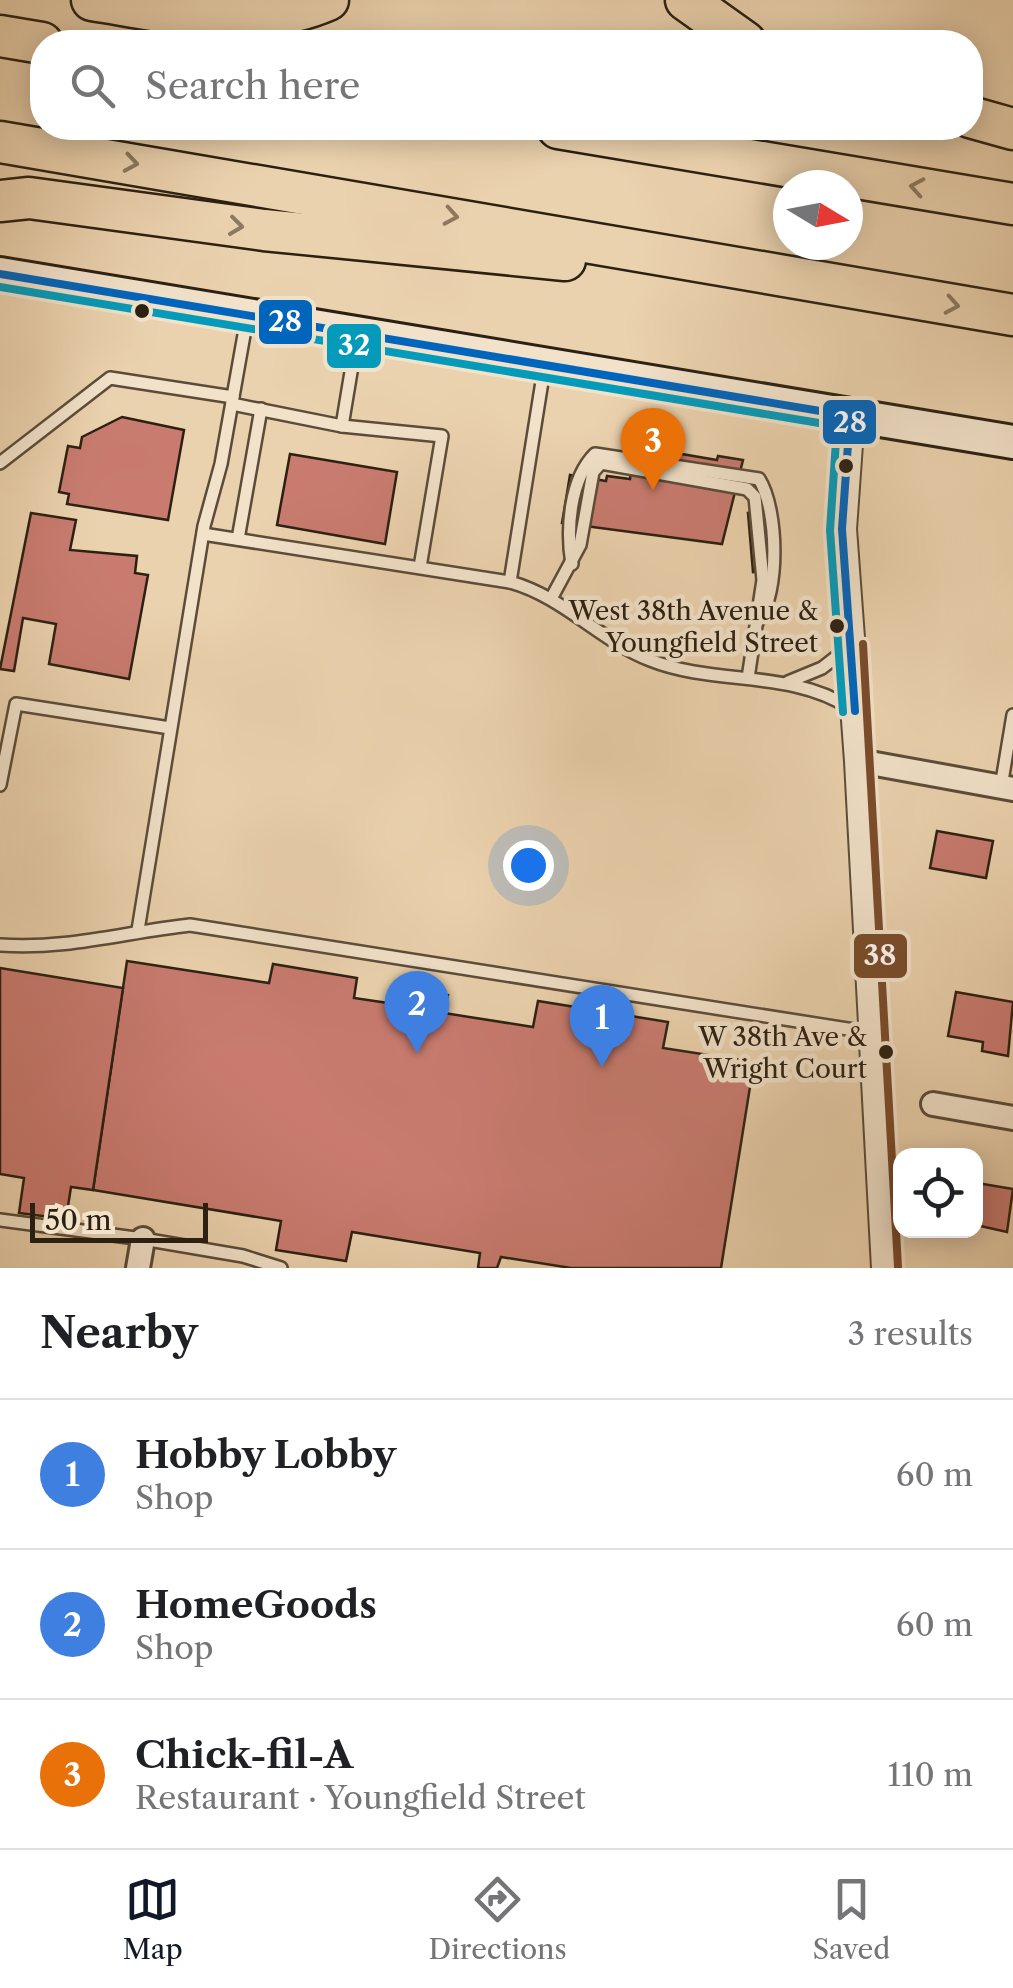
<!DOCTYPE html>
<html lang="en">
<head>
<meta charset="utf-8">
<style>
  body { margin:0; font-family:"Libre Caslon Text",serif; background:#f2f2f2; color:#202124 }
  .controls { position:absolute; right:30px; bottom:30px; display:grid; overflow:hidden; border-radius:20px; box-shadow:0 5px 25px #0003 }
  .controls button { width:90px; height:90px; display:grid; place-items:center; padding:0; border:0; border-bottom:2px solid #e0e0e0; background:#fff; color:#202124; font:50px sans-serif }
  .compass { position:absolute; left:773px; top:170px; width:90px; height:90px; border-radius:50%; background:#fff; box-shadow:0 5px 25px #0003; rotate:100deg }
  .scale { position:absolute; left:30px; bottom:25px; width:178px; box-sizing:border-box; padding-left:10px; border:5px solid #2b2012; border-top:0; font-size:28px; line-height:35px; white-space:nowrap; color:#2b2012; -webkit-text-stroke:8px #f2e2ca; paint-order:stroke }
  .you { position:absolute; left:528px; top:865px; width:35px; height:35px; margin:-25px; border:8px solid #fff; border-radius:50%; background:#1a73e8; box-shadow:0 0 0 15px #1a73e833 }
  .badge { display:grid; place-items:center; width:65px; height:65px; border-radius:50%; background:#111827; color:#fff; font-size:32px; font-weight:700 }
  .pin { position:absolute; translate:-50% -82px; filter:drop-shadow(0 2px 5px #0008) }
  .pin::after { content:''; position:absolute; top:52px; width:35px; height:30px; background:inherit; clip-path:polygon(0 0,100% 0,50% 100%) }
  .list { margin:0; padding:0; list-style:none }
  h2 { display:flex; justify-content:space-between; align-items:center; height:130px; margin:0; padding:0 40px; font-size:42px }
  h2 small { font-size:32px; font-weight:400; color:#757577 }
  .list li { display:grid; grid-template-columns:65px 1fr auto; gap:30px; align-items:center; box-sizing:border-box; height:150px; padding:0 40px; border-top:2px solid #e0e0e0 }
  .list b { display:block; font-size:38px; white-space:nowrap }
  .list p { margin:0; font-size:32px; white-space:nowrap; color:#757577 }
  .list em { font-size:32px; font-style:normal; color:#757577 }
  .icon { flex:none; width:55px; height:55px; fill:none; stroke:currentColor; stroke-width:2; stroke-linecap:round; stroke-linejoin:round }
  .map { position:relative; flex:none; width:1013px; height:1268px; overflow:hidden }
  .search { position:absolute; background:#fff; box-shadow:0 5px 25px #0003; left:30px; right:30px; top:30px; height:110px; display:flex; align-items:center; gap:25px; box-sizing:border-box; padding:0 35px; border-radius:40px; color:#757577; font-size:38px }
  .sheet { height:580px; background:#fff }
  nav { display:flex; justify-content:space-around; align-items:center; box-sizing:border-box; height:140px; border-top:2px solid #e0e0e0; background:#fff; font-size:28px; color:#757577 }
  nav a { display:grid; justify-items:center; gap:5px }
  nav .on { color:#111827 }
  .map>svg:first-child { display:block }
  .building { fill:#c97b70; stroke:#2b2012; stroke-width:2.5 }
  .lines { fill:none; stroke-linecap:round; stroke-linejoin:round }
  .service-casing { stroke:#5b4c39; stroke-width:16 }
  .minor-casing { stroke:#5b4c39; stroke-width:28 }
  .tertiary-casing { stroke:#5b4c39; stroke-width:32 }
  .secondary-casing { stroke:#2b2012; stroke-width:38 }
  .motorway-casing { stroke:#2b2012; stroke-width:45 }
  .service { stroke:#f2e2ca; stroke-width:11 }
  .minor { stroke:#f2e2ca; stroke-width:22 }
  .tertiary { stroke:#f2e2ca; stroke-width:28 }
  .secondary { stroke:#f2e2ca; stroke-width:32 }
  .motorway { stroke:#ebd2ae; stroke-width:40 }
  .bus-1-casing { stroke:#f2e2ca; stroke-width:15 }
  .bus-2-casing { stroke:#f2e2ca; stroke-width:15 }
  .bus-3-casing { stroke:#f2e2ca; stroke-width:15 }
  .bus-1 { stroke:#0065bd; stroke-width:8 }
  .bus-2 { stroke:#049bbb; stroke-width:8 }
  .bus-3 { stroke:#7a4b2a; stroke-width:8 }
  .oneway { stroke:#8b7960 }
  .bus-dot { fill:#2b2012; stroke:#f2e2ca; stroke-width:4 }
  .labels { text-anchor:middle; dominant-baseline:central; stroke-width:9; stroke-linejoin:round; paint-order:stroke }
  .bus-label { font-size:26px; fill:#2b2012; stroke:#f2e2ca; text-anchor:end }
  .line-badge { stroke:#f2e2ca; stroke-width:4 }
  .badge-label { font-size:28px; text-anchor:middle; font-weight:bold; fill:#fff }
</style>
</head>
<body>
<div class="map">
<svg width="1013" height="1268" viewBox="0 0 1013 1268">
  <rect width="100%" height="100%" fill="#ebd2ae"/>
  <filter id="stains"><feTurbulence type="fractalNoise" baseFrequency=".002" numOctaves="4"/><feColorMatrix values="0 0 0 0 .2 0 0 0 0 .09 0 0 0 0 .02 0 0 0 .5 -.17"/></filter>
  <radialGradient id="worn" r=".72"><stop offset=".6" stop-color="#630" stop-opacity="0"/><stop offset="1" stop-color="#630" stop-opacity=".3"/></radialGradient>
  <g class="building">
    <path d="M122,417l62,13 -16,90 -101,-16 2,-10 -10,-2 9,-46 12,2 2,-11z"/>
    <path d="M635,446l82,14 1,-4 25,4 -21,84 -160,-21 8,-48 36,6 1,-5 23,3z"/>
    <path d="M290,454l107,18 -12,72 -108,-19z"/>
    <path d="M774,511l5,58 -26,3 -5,-59z"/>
    <path d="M31,513l45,7 -6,30 67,6 -2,17 13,2 -19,104 -80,-15 7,-40 -33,-6 -9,53 -14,-2z"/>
    <path d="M937,831l56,10 -7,37 -56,-10z"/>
    <path d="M127,961l142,22 4,-19 84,14 -3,20 41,6 3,-17 50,8 -4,18 89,14 5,-26 130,21 -5,26 91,14 -33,206h-150l-70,-11 -4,11h-19l2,-15 -128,-21 -6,29 -70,-11 5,-29 -188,-31z"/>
    <path d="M0,968l123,20 -30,202 -22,-3 -5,32 -47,-6 5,-35 -24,-4z"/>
    <path d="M956,992l57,10 -5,54 -26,-5 1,-9 -35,-6z"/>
    <path d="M976,1170l4,1 -3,12 36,6 -6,43 -31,-7z"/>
  </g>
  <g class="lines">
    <defs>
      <g id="service">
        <path d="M232,404l110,22 100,10 -22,131"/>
        <path d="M342,426l15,-90"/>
        <path d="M0,463l110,-85 123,19"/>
        <path d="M203,534l307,48c54,15 89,58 140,78 65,26 140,9 200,48"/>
        <path d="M238,539l23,-130"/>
        <path d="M572,564c-6,-35 -2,-85 23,-110l164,25c19,30 21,114 -1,142"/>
        <path d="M510,582l34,-213"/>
        <path d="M552,597l28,-52 13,-73 8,-9 146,26 8,8 8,83 -15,98"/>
        <path d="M788,682l34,-14 27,-21"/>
        <path d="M0,785l16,-81 154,24"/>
        <path d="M1001,787l12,-72"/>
        <path d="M138,930l66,-404 17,-62 26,-146"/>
        <path d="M0,945c66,5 125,-13 190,-20l683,108"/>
        <path d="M0,1220l143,19 100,17 38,12"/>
      </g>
      <g id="minor">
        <path d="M859,761l154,28"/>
        <path d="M933,1104l80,14"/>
        <path d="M138,1268l5,-29"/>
      </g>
      <path id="tertiary" d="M850,416l-8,113 17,232 27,507"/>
      <path id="secondary" d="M0,274l1013,168"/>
      <g id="motorway">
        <path d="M92,0c77,12 161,33 236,0"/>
        <path d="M686,0l59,42"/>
        <path d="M0,36l42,7"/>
        <path d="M970,117l43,12"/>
        <path d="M558,128l455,76"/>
        <path d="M0,142l1013,173"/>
        <path d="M0,201l29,-3 235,32 301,30"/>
      </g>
    </defs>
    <use href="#service" class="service-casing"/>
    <use href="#minor" class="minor-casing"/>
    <use href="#tertiary" class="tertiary-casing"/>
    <use href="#secondary" class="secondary-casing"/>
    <use href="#motorway" class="motorway-casing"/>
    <use href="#service" class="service"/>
    <use href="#minor" class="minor"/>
    <use href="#tertiary" class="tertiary"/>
    <use href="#secondary" class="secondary"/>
    <use href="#motorway" class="motorway"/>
    <defs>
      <path id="bus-1" d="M0,274l850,142 -8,113 13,182"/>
      <path id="bus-2" d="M0,287l837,139 -7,104 13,182"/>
      <path id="bus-3" d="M863,644l35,623"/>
    </defs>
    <use href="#bus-1" class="bus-1-casing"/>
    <use href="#bus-2" class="bus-2-casing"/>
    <use href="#bus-3" class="bus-3-casing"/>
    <use href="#bus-1" class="bus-1"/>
    <use href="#bus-2" class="bus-2"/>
    <use href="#bus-3" class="bus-3"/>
  </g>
  <defs><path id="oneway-chevron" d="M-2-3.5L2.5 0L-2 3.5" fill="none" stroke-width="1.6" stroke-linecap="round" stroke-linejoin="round" transform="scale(2.5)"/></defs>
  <g class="oneway">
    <use href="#oneway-chevron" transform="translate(131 163) rotate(9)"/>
    <use href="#oneway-chevron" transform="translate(917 187) rotate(-170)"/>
    <use href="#oneway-chevron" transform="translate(451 216) rotate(10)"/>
    <use href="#oneway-chevron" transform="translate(236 226) rotate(7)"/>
    <use href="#oneway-chevron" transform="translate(952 305) rotate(10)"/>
  </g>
  <g class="bus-dot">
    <circle cx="142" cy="311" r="9"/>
    <circle cx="846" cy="466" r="9"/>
    <circle cx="837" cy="626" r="9"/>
    <circle cx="886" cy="1052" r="9"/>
  </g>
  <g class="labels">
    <g class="bus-label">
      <text x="818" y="611">West 38th Avenue &amp;<tspan x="818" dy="32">Youngfield Street</tspan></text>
      <text x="867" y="1037">W 38th Ave &amp;<tspan x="867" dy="32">Wright Court</tspan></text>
    </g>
  </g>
  <g class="line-badge">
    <rect x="257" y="298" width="57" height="48" rx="10" fill="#0065bd"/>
    <rect x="325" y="322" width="58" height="48" rx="10" fill="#049bbb"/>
    <rect x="821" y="398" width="57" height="48" rx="10" fill="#0065bd"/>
    <rect x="852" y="932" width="57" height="48" rx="10" fill="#7a4b2a"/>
  </g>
  <g class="badge-label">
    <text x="285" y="331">28</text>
    <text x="354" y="355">32</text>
    <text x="850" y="432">28</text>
    <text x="880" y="965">38</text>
  </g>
  <rect width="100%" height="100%" filter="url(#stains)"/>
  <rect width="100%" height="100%" fill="url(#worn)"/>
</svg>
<div class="controls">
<button><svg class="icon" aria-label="locate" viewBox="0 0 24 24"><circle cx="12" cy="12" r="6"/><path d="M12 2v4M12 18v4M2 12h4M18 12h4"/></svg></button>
</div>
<svg class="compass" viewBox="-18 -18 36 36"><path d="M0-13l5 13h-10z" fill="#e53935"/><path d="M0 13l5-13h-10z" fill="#757577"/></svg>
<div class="scale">50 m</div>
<div class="you"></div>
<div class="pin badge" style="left:602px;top:1067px;background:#3f7fe0">1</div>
<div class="pin badge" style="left:417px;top:1053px;background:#3f7fe0">2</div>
<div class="pin badge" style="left:653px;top:490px;background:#e8710a">3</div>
<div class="search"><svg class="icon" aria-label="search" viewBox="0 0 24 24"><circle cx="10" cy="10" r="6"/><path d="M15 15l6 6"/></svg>Search here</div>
</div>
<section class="sheet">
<h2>Nearby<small>3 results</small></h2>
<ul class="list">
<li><span class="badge" style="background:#3f7fe0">1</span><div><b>Hobby Lobby</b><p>Shop</p></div><em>60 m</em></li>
<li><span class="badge" style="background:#3f7fe0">2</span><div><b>HomeGoods</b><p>Shop</p></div><em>60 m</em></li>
<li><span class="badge" style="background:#e8710a">3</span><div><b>Chick-fil-A</b><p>Restaurant · Youngfield Street</p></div><em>110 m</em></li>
</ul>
</section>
<nav>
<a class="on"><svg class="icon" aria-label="map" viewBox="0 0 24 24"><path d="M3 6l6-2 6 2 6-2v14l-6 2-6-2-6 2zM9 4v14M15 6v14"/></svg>Map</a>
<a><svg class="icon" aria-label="directions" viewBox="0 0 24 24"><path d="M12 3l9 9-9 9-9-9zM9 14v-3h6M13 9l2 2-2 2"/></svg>Directions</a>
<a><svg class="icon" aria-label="saved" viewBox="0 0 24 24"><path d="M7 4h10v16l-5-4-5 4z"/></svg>Saved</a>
</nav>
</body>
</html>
